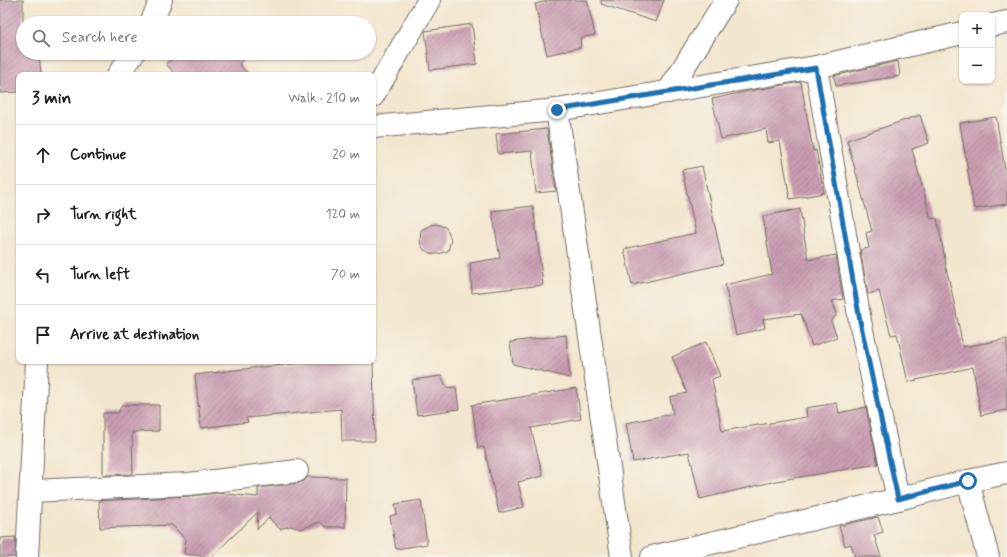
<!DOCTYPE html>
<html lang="en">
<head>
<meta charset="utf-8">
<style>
  body { margin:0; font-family:Mynerve,sans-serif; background:#f2f2f2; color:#202124 }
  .controls { position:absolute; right:12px; top:12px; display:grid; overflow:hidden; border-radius:8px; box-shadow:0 1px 3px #0004 }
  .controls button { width:36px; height:36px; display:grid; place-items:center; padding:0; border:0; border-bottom:1px solid #e0e0e0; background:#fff; color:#202124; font:20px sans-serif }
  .stop { position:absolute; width:12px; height:12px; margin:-9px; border:3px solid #1f6fb2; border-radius:50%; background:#fff }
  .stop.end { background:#1f6fb2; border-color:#fff; box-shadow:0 1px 4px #0008 }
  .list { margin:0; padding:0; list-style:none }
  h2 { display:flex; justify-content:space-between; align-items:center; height:52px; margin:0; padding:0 16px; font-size:17px }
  h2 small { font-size:13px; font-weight:400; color:#757577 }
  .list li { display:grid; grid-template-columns:26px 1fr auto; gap:12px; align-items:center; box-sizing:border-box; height:60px; padding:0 16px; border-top:1px solid #e0e0e0 }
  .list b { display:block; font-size:15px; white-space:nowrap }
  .list em { font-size:13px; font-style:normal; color:#757577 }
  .icon { flex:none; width:22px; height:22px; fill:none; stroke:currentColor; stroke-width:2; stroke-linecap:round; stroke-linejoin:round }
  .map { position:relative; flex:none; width:1007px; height:557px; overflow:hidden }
  .search { position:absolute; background:#fff; box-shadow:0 1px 3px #0004; left:16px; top:16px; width:360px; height:44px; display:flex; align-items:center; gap:10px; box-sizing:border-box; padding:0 14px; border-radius:22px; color:#757577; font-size:15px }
  .panel { position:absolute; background:#fff; box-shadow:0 1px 3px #0004; left:16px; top:72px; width:360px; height:292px; border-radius:8px }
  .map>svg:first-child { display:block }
  .building { fill:url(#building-hatch) }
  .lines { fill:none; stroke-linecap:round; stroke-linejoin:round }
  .minor-casing { stroke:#716c64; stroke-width:24 }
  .minor { stroke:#fff; stroke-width:22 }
  .route { stroke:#1f6fb2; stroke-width:5 }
</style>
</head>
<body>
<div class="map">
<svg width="1007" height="557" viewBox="0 0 1007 557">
  <defs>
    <pattern id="building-hatch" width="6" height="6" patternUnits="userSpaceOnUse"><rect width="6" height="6" fill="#ca9db2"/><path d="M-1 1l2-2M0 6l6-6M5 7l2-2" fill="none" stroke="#a48091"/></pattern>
  </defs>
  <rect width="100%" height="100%" fill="#f7f3e8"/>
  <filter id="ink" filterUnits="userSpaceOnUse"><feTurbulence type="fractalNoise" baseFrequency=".025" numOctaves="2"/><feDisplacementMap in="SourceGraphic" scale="8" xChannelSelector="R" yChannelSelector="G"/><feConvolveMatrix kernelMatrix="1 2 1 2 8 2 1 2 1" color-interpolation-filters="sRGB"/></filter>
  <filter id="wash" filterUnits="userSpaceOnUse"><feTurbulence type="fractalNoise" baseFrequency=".012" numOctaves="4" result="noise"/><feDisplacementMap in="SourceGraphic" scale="16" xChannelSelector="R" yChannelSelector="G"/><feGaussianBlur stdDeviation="0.9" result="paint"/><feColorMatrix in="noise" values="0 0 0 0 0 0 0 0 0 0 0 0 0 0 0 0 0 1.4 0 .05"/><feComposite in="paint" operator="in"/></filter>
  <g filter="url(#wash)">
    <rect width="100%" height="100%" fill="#f3e6cf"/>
    <g id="blocks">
      <g class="building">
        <path d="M0,0h23v53h16l2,22h-22v17l-19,1z"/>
        <path d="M551,0h36l8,35 -15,3 1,9 -34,8 -12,-51z"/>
        <path d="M601,0h63l-8,22 -55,-18z"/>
        <path d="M472,24l5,40 -47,6 -5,-39z"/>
        <path d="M179,53h58l6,7 -4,4 10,11h-73l-10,-11z"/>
        <path d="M898,61l2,15 -64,10 -2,-10z"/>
        <path d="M801,82l12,69 3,-1 8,43 -34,6 -10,-58 -12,2 -2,-14 -45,10 -9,-40 37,-8z"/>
        <path d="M920,115l9,28 -17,6 19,70 6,-1 9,46h-1l6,24 12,59 44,-8v71l-26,5 -8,-48 -65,15 -11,-48 -6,1 -12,-44 -11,3 -8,-44 9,-2 -3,-15 6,-2 -25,-91z"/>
        <path d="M996,117l11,64v23l-33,5 -14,-86z"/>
        <path d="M547,129l9,62 -20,2 -4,-42 -34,3 -2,-20z"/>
        <path d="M702,166l21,98 -91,21 -8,-36 72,-16 -14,-63z"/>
        <path d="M533,206l10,79 -71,8 -2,-30 30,-5 -8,-47z"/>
        <path d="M800,209l8,51 28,-5 7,44 -11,2 5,13 -6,7 6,16 -25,9 -11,-32 -38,5 2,9 -29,7 -11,-50 47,-11 -9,-58z"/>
        <path d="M436,224l9,3 3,4 3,9 -3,11 -10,3h-5l-9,-4 -3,-5 -1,-5 1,-10 10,-5z"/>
        <path d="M566,335l4,43 -57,-14 -3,-22z"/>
        <path d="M706,342l14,34 -8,3 10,52 85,-14 -1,-9 31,-5 2,10 27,-6 12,57 -102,17 -76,18 -11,-47 -56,10 -7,-39 47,-9 -3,-17 17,-4 -15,-36z"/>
        <path d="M312,361h61l2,80h-33l-1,-32 -95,9 2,4 -47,6 -6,-53 57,-7 60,-6z"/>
        <path d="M441,376l6,12 9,-1 3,22 -42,6 -5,-35z"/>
        <path d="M576,388l5,31 -50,9 12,48 -25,6 6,25 -25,6 -15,-66 -6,1 -6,-43z"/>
        <path d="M122,405h37v26l-27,1 1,42 -30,1v-62h15z"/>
        <path d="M308,477l38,1 -1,49h-20l-5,-5 -19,7 -11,-3 -10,3 -11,-11 -12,11 1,-17 -47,45 -27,-3 2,-14 -14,-15 -72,3 -1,-27 91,-5 25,-3 43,4v-9l40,-5 6,-2z"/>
        <path d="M421,500l6,44 -31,5 -6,-33 7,-2 -2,-10z"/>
        <path d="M878,517l5,15 -9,3 7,22h-26l-4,-13 -6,2 -6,-20z"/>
        <path d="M16,537l-1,20h-15v-19z"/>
      </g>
    </g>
  </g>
  <g filter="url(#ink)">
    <use href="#blocks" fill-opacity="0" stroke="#716c64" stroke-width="1"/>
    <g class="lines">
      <defs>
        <g id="minor">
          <path d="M151,23l10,-23"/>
          <path d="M992,25l15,-3"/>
          <path d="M816,67l44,254 38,178"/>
          <path d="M118,75l16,-22"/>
          <path d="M668,92l58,-92"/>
          <path d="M373,96l56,-96"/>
          <path d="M557,110l65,447"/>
          <path d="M373,127l184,-17 259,-43 146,-34"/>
          <path d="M968,481l20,76"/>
          <path d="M31,491l158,-7 108,-13"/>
          <path d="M27,557l10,-196"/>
          <path d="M652,557l246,-58 70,-18 39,-8"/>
        </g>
      </defs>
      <use href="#minor" class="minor-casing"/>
      <use href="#minor" class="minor"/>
    </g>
  </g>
  <g class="lines" filter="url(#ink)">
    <path class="route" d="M557,110l259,-42 44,253 38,178 70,-18"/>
  </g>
</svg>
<div class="controls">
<button>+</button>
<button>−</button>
</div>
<div class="stop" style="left:968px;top:481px"></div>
<div class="stop end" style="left:557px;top:110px"></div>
<div class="search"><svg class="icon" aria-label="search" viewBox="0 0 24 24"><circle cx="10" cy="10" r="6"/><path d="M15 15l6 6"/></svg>Search here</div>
<section class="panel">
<h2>3 min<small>Walk · 210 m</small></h2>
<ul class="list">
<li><svg class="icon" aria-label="ahead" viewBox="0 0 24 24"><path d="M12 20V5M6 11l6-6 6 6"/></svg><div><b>Continue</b></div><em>20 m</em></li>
<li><svg class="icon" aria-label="right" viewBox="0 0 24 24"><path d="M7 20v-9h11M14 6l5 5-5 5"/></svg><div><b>Turn right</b></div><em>120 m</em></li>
<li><svg class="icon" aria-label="left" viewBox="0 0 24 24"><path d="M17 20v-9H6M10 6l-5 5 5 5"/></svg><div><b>Turn left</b></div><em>70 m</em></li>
<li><svg class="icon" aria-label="arrive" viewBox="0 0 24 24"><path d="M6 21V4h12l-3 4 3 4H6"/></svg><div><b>Arrive at destination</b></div></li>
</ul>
</section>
</div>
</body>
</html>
